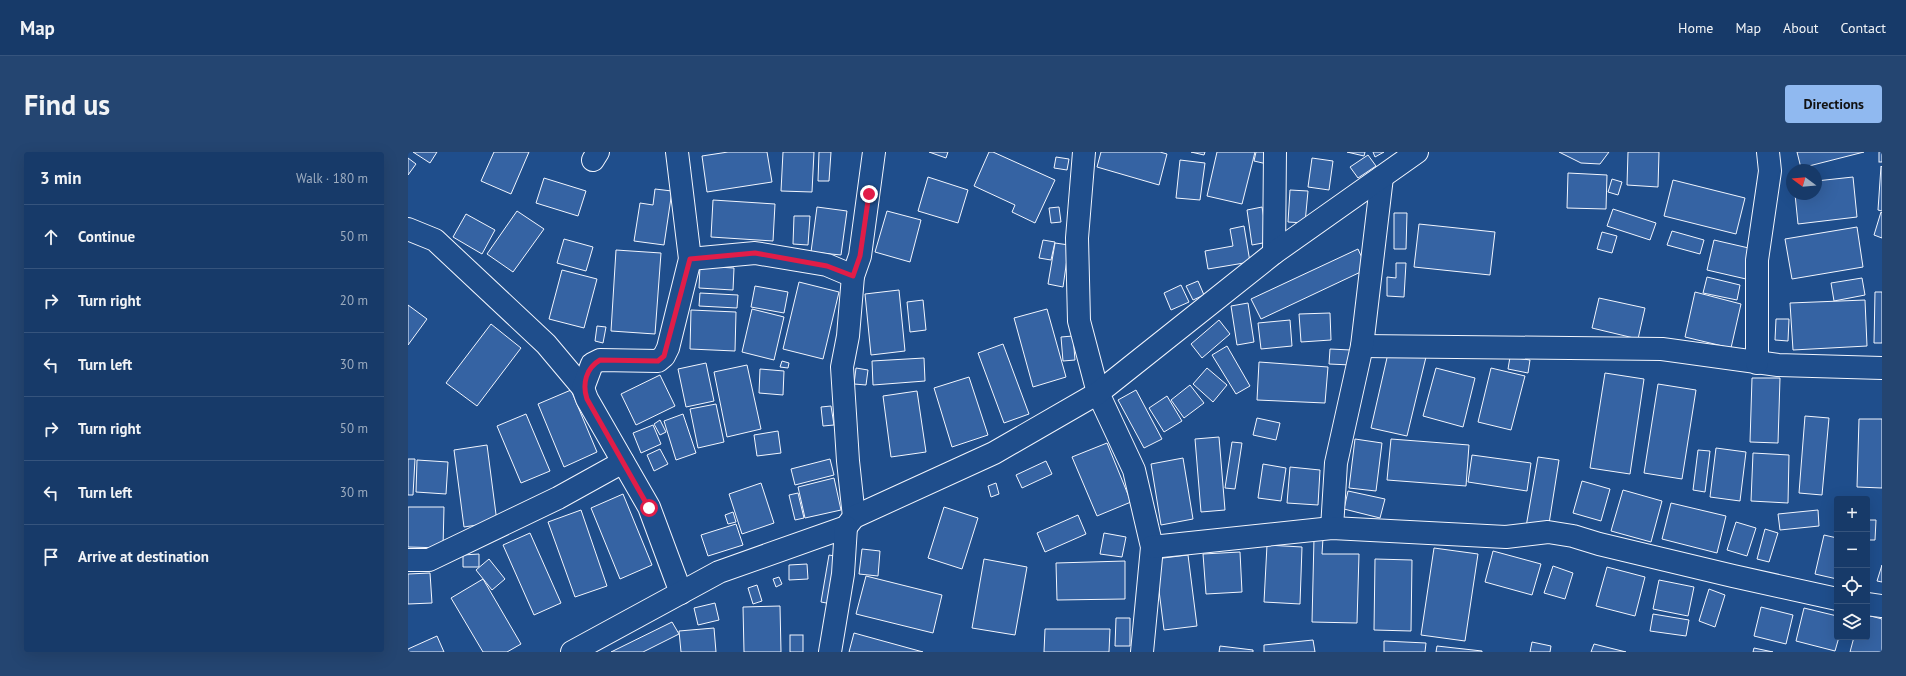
<!DOCTYPE html>
<html lang="en">
<head>
<meta charset="utf-8">
<style>
  body { margin:0; font-family:"PT Sans",sans-serif; background:#244571; color:#f1f3f6 }
  .controls { position:absolute; right:12px; bottom:12px; display:grid; overflow:hidden; border-radius:4px; box-shadow:0 4px 16px #0002 }
  .controls button { width:36px; height:36px; display:grid; place-items:center; padding:0; border:0; border-bottom:1px solid #36547d; background:#173a69; color:#f1f3f6; font:20px sans-serif }
  .compass { position:absolute; left:1378px; top:12px; width:36px; height:36px; border-radius:50%; background:#173a69; box-shadow:0 4px 16px #0002; rotate:286deg }
  .stop { position:absolute; width:12px; height:12px; margin:-9px; border:3px solid #e11d48; border-radius:50%; background:#fff }
  .stop.end { background:#e11d48; border-color:#fff; box-shadow:0 1px 4px #0008 }
  .list { margin:0; padding:0; list-style:none }
  h2 { display:flex; justify-content:space-between; align-items:center; height:52px; margin:0; padding:0 16px; font-size:17px }
  h2 small { font-size:13px; font-weight:400; color:#9eadc0 }
  .list li { display:grid; grid-template-columns:26px 1fr auto; gap:12px; align-items:center; box-sizing:border-box; height:64px; padding:0 16px; border-top:1px solid #36547d }
  .list b { display:block; font-size:15px; white-space:nowrap }
  .list em { font-size:13px; font-style:normal; color:#9eadc0 }
  .icon { flex:none; width:22px; height:22px; fill:none; stroke:currentColor; stroke-width:2; stroke-linecap:round; stroke-linejoin:round }
  .map { position:relative; flex:none; width:1474px; height:500px; overflow:hidden; border-radius:4px }
  header { display:flex; align-items:center; gap:24px; box-sizing:border-box; height:56px; padding:0 20px; background:#173a69; border-bottom:1px solid #36547d }
  header strong { font-size:19px }
  nav { display:flex; gap:22px; margin-inline-start:auto; font-size:14px }
  .intro { display:flex; align-items:center; justify-content:space-between; box-sizing:border-box; height:96px; padding:0 24px }
  h1 { margin:0; font-size:28px }
  .button { padding:10px 18px; border-radius:4px; background:#90b9f0; color:#111; font-size:14px; font-weight:700 }
  main { display:flex; gap:24px; padding:0 24px }
  aside { flex:1; background:#173a69; border-radius:4px; box-shadow:0 4px 16px #0002 }
  .map>svg:first-child { display:block }
  .building { fill:#3563a3; stroke:#f2f6ff }
  .lines { fill:none; stroke-linecap:round; stroke-linejoin:round }
  .minor-casing { stroke:#f2f6ff; stroke-width:24 }
  .minor { stroke:#1f4e8c; stroke-width:22 }
  .route { stroke:#e11d48; stroke-width:5 }
</style>
</head>
<body>
<header>
<strong>Map</strong>
<nav><a>Home</a><a>Map</a><a>About</a><a>Contact</a></nav>
</header>
<div class="intro"><h1>Find us</h1><a class="button">Directions</a></div>
<main>
<aside>
<h2>3 min<small>Walk · 180 m</small></h2>
<ul class="list">
<li><svg class="icon" aria-label="ahead" viewBox="0 0 24 24"><path d="M12 20V5M6 11l6-6 6 6"/></svg><div><b>Continue</b></div><em>50 m</em></li>
<li><svg class="icon" aria-label="right" viewBox="0 0 24 24"><path d="M7 20v-9h11M14 6l5 5-5 5"/></svg><div><b>Turn right</b></div><em>20 m</em></li>
<li><svg class="icon" aria-label="left" viewBox="0 0 24 24"><path d="M17 20v-9H6M10 6l-5 5 5 5"/></svg><div><b>Turn left</b></div><em>30 m</em></li>
<li><svg class="icon" aria-label="right" viewBox="0 0 24 24"><path d="M7 20v-9h11M14 6l5 5-5 5"/></svg><div><b>Turn right</b></div><em>50 m</em></li>
<li><svg class="icon" aria-label="left" viewBox="0 0 24 24"><path d="M17 20v-9H6M10 6l-5 5 5 5"/></svg><div><b>Turn left</b></div><em>30 m</em></li>
<li><svg class="icon" aria-label="arrive" viewBox="0 0 24 24"><path d="M6 21V4h12l-3 4 3 4H6"/></svg><div><b>Arrive at destination</b></div></li>
</ul>
</aside>
<div class="map">
<svg width="1474" height="500" viewBox="0 0 1474 500">
  <rect width="100%" height="100%" fill="#1f4e8c"/>
  <g class="building">
    <path d="M5,0h24l-7,11z"/>
    <path d="M86,0h35l-18,42 -30,-13z"/>
    <path d="M320,0h39l5,30 -65,10 -5,-36z"/>
    <path d="M375,0h31l-2,40 -31,-1z"/>
    <path d="M411,0h12l-2,29h-11z"/>
    <path d="M521,0h19l-2,6z"/>
    <path d="M581,0h4l62,28 -20,43 -23,-11 3,-7 -41,-19z"/>
    <path d="M693,0h59l7,2 -8,31 -62,-18z"/>
    <path d="M783,0h14l-1,3z"/>
    <path d="M809,0h38l-13,52 -35,-8z"/>
    <path d="M848,0h14l-3,12 -13,-3z"/>
    <path d="M939,0h18l-1,4z"/>
    <path d="M965,0h11l-9,5z"/>
    <path d="M1151,0h50l-9,12 -19,-1z"/>
    <path d="M1220,0h31l-1,35 -31,-2z"/>
    <path d="M1389,0h67l-63,16z"/>
    <rect x="1471" y="0" width="3" height="10"/>
    <path d="M960,3l8,11 -18,12 -8,-11z"/>
    <path d="M648,5l13,2 -2,11 -13,-2z"/>
    <path d="M0,6l8,6 -8,11z"/>
    <path d="M904,6l21,3 -4,29 -21,-3z"/>
    <path d="M772,8l25,3 -5,37 -24,-2z"/>
    <path d="M1473,14l1,1v44l-4,-1z"/>
    <path d="M1160,21l39,2 -1,34 -39,-1z"/>
    <path d="M520,25l40,13 -10,33 -40,-12z"/>
    <path d="M1445,25l4,40 -59,7 -3,-30h21v-13z"/>
    <path d="M136,26l42,13 -8,25 -42,-13z"/>
    <path d="M1204,27l10,3 -4,13 -10,-3z"/>
    <path d="M1265,28l72,18 -9,36 -72,-18z"/>
    <path d="M247,37l17,2 -8,54 -30,-4 6,-38 13,2z"/>
    <path d="M882,38l18,1 -3,32 -17,-1z"/>
    <path d="M305,48l62,4 -2,37 -62,-4z"/>
    <path d="M409,55l30,4 -6,44 -30,-3z"/>
    <path d="M651,55l2,15 -10,1 -2,-15z"/>
    <path d="M854,55l6,35 -16,3 -5,-35z"/>
    <path d="M1205,57l43,14 -6,17 -43,-14z"/>
    <path d="M109,59l27,18 -31,43 -26,-18z"/>
    <path d="M479,59l34,9 -11,42 -35,-10z"/>
    <path d="M1473,60l1,1v25l-8,-3z"/>
    <path d="M986,61h13l-1,36h-12z"/>
    <path d="M58,62l29,16 -13,24 -29,-17z"/>
    <path d="M386,64h16l-2,29 -15,-1z"/>
    <path d="M1011,72l76,8 -5,43 -76,-8z"/>
    <path d="M836,74l6,36 -42,7 -3,-18 28,-5 -3,-17z"/>
    <path d="M1449,75l6,40 -71,12 -7,-40z"/>
    <path d="M1264,79l32,9 -4,14 -33,-9z"/>
    <path d="M1194,80l15,4 -5,17 -15,-4z"/>
    <path d="M156,87l29,8 -7,24 -29,-8z"/>
    <path d="M635,88l12,2 -4,18 -12,-2z"/>
    <path d="M1306,88l39,9 -7,30 -39,-9z"/>
    <path d="M647,91l14,2 -6,42 -15,-3z"/>
    <path d="M950,97l9,20 -106,50 -10,-20z"/>
    <path d="M208,98l45,3 -6,81 -44,-3z"/>
    <path d="M988,111h10l-2,34 -17,-1v-19l9,1z"/>
    <path d="M292,114l34,2 -1,22 -34,-2z"/>
    <path d="M154,118l35,9 -13,49 -35,-9z"/>
    <path d="M1299,125l33,8 -3,15 -34,-7z"/>
    <path d="M1454,126l3,17 -31,6 -3,-18z"/>
    <path d="M790,129l6,14 -11,5 -7,-14z"/>
    <path d="M391,130l40,10 -16,67 -40,-10z"/>
    <path d="M773,133l8,17 -18,8 -7,-17z"/>
    <path d="M347,134l33,6 -4,21 -33,-6z"/>
    <path d="M491,138l6,61 -34,4 -6,-61z"/>
    <path d="M1287,140l46,12 -10,44 -46,-11z"/>
    <path d="M1467,140h7v51h-8z"/>
    <path d="M292,141l38,2 -1,13 -38,-2z"/>
    <path d="M1191,146l46,10 -7,31 -46,-11z"/>
    <path d="M515,148l3,30 -16,2 -3,-30z"/>
    <path d="M1457,148l2,46 -74,4 -3,-47z"/>
    <path d="M840,151l6,39 -17,3 -6,-39z"/>
    <path d="M0,153l19,14 -19,26z"/>
    <path d="M344,157l32,8 -10,43 -32,-8z"/>
    <path d="M639,157l19,68 -33,10 -19,-69z"/>
    <path d="M283,158l45,2 -1,39 -45,-2z"/>
    <path d="M922,161l1,27 -30,2 -2,-28z"/>
    <path d="M1368,167h13l-1,22 -13,-1z"/>
    <path d="M811,168l11,14 -28,24 -11,-14z"/>
    <path d="M882,168l2,26 -31,3 -3,-26z"/>
    <path d="M83,172l30,24 -44,58 -31,-23z"/>
    <path d="M189,174l9,1 -3,16 -8,-2z"/>
    <path d="M665,184l2,24 -12,1 -2,-24z"/>
    <path d="M595,192l26,70 -25,9 -26,-70z"/>
    <path d="M819,194l23,40 -14,8 -24,-39z"/>
    <path d="M922,197l21,1v15l-22,-1z"/>
    <path d="M981,197l37,8 -19,79 -36,-8z"/>
    <path d="M1102,205l20,3 -2,13 -20,-4z"/>
    <path d="M516,206l1,23 -52,4 -1,-24z"/>
    <path d="M374,209l7,2 -1,5 -8,-1z"/>
    <path d="M851,210l69,5 -3,36 -68,-3z"/>
    <path d="M298,211l8,38 -28,6 -8,-38z"/>
    <path d="M339,213l14,64 -34,8 -13,-65z"/>
    <path d="M448,216l12,2 -2,15 -12,-1z"/>
    <path d="M799,216l20,17 -14,17 -20,-18z"/>
    <path d="M1028,216l39,10 -12,49 -40,-11z"/>
    <path d="M1083,216l34,8 -14,54 -33,-8z"/>
    <path d="M352,217l24,2 -1,24 -24,-2z"/>
    <path d="M1197,221l39,6 -14,95 -40,-6z"/>
    <path d="M252,223l15,31 -39,19 -15,-31z"/>
    <path d="M561,225l19,58 -36,12 -18,-59z"/>
    <path d="M1344,226h28l-2,65 -28,-1z"/>
    <path d="M1250,232l38,6 -14,89 -38,-6z"/>
    <path d="M782,233l14,18 -20,15 -13,-18z"/>
    <path d="M163,238l26,62 -33,15 -26,-63z"/>
    <path d="M728,238l26,49 -18,9 -26,-48z"/>
    <path d="M509,239l9,61 -35,5 -8,-61z"/>
    <path d="M759,244l15,25 -18,11 -15,-24z"/>
    <path d="M308,252l8,38 -26,6 -8,-39z"/>
    <path d="M423,254l3,19 -11,1 -2,-19z"/>
    <path d="M118,262l24,57 -29,12 -24,-57z"/>
    <path d="M275,262l13,39 -20,7 -12,-39z"/>
    <path d="M1397,264l24,2 -7,77 -23,-2z"/>
    <path d="M849,266l23,5 -4,17 -23,-5z"/>
    <path d="M1451,267h23v69l-25,-1z"/>
    <path d="M252,268l6,12 -6,3 -6,-11z"/>
    <path d="M245,273l8,19 -20,9 -8,-20z"/>
    <path d="M370,279l3,22 -24,3 -3,-21z"/>
    <path d="M811,285l6,73 -24,2 -6,-73z"/>
    <path d="M947,287l27,4 -6,48 -27,-3z"/>
    <path d="M983,287l78,6 -3,41 -79,-6z"/>
    <path d="M824,290l10,1 -7,46 -10,-1z"/>
    <path d="M699,291l24,59 -34,14 -25,-59z"/>
    <path d="M79,293l10,77 -33,5 -10,-77z"/>
    <path d="M1308,296l30,4 -6,49 -30,-4z"/>
    <path d="M252,297l8,15 -14,7 -7,-16z"/>
    <path d="M1290,298l12,1 -5,41 -12,-2z"/>
    <path d="M1345,301l36,2 -1,48 -37,-2z"/>
    <path d="M1064,303l59,8 -4,28 -59,-9z"/>
    <path d="M1130,305l21,3 -11,70 -22,-3z"/>
    <path d="M775,306l10,61 -32,6 -10,-61z"/>
    <path d="M0,307h7l-2,36h-5z"/>
    <path d="M422,307l4,16 -39,10 -4,-16z"/>
    <path d="M9,308l31,2 -2,32 -30,-2z"/>
    <path d="M638,309l6,13 -30,14 -6,-13z"/>
    <path d="M855,312l23,4 -5,33 -23,-3z"/>
    <path d="M882,315l30,3 -2,35 -31,-2z"/>
    <path d="M426,326l7,32 -36,8 -7,-31z"/>
    <path d="M1174,329l28,8 -9,32 -28,-8z"/>
    <path d="M353,331l13,40 -32,11 -13,-40z"/>
    <path d="M588,331l3,11 -8,3 -3,-11z"/>
    <path d="M1215,338l39,11 -11,41 -40,-11z"/>
    <path d="M940,339l37,8 -5,19 -36,-9z"/>
    <path d="M390,341l6,25 -9,2 -6,-25z"/>
    <path d="M215,342l29,71 -32,14 -29,-71z"/>
    <path d="M1263,351l55,13 -9,37 -55,-14z"/>
    <path d="M0,355h36l-1,41 -35,-1z"/>
    <path d="M536,355l34,11 -16,51 -34,-11z"/>
    <path d="M173,358l26,76 -32,11 -27,-75z"/>
    <path d="M1410,358l1,16 -39,4 -2,-16z"/>
    <path d="M325,360l3,10 -8,2 -3,-9z"/>
    <path d="M670,363l8,19 -41,18 -8,-19z"/>
    <path d="M1459,368h9l-1,20h-8z"/>
    <path d="M1328,370l20,6 -9,28 -20,-6z"/>
    <path d="M328,372l7,21 -35,11 -7,-21z"/>
    <path d="M1357,377l13,4 -9,29 -12,-3z"/>
    <path d="M122,381l31,70 -27,12 -31,-70z"/>
    <path d="M696,381l22,4 -4,20 -22,-3z"/>
    <path d="M1416,383l13,3v41l-22,-5z"/>
    <path d="M906,386h9l-1,16h37l-2,69 -45,-1z"/>
    <path d="M859,393l35,2 -2,57 -36,-2z"/>
    <path d="M1026,396l44,6 -13,87 -44,-6z"/>
    <path d="M454,397l18,2 -2,25 -19,-2z"/>
    <path d="M1085,399l48,13 -9,31 -47,-13z"/>
    <path d="M832,400l2,40 -36,2 -3,-40z"/>
    <path d="M71,402v13h-16v-12z"/>
    <path d="M421,403l11,2 -8,47 -11,-2z"/>
    <path d="M780,403l9,71 -33,4 -9,-71z"/>
    <path d="M81,407l16,20 -13,11 -16,-20z"/>
    <path d="M576,407l43,8 -12,68 -43,-7z"/>
    <path d="M967,407l37,1 -1,71 -37,-1z"/>
    <path d="M717,409v38l-68,1 -1,-37z"/>
    <path d="M399,412l1,15 -19,1v-15z"/>
    <path d="M1474,413v17l-5,-1z"/>
    <path d="M1145,414l20,7 -8,26 -21,-6z"/>
    <path d="M1199,415l38,10 -10,39 -39,-10z"/>
    <path d="M22,421l2,30 -24,1v-30z"/>
    <path d="M458,424l76,19 -9,38 -77,-19z"/>
    <path d="M371,425l3,7 -6,3 -3,-8z"/>
    <path d="M75,427l38,65 -14,8h-24l-32,-54z"/>
    <path d="M1251,428l35,7 -6,29 -35,-7z"/>
    <path d="M349,433l5,16 -9,3 -5,-16z"/>
    <path d="M1301,437l16,6 -10,32 -16,-6z"/>
    <path d="M307,451l4,17 -21,5 -4,-17z"/>
    <path d="M372,454l1,46h-37l-1,-45z"/>
    <path d="M1353,455l32,8 -7,29 -32,-8z"/>
    <path d="M1396,456l33,8v21h2l-4,14 -39,-10z"/>
    <path d="M1245,462l36,6 -3,16 -36,-5z"/>
    <path d="M1459,463l15,4v33h-32l4,-15h13z"/>
    <path d="M708,466h14v28h-15z"/>
    <path d="M264,470l7,12 -36,18h-32z"/>
    <path d="M306,476l2,24h-35l-2,-21z"/>
    <path d="M637,477h65l-1,23h-65z"/>
    <path d="M446,481l69,19h-74z"/>
    <rect x="382" y="483" width="13" height="17"/>
    <path d="M29,484l7,16h-36v-3z"/>
    <path d="M905,488l2,12h-51v-7z"/>
    <path d="M976,489l42,2 -1,9h-41z"/>
    <path d="M1124,490l19,4 -1,6h-20z"/>
    <path d="M1186,492l32,8h-35z"/>
    <path d="M812,494l33,4v2h-34z"/>
    <path d="M1029,494l45,5v1h-46z"/>
    <path d="M1346,496l19,4h-20z"/>
  </g>
  <g class="lines">
    <defs>
      <g id="minor">
        <path d="M676,0l-7,86 2,83 19,72 36,77 18,77 -10,105"/>
        <path d="M185,8l5,-8"/>
        <path d="M0,77l27,11 111,104 37,44 4,11 62,108 32,86"/>
        <path d="M866,101l1,-101"/>
        <path d="M282,107l65,-6 72,12 26,11"/>
        <path d="M954,194l300,3 116,16 104,3"/>
        <path d="M1349,211v-103l13,-89 -2,-19"/>
        <path d="M175,236l9,-24 8,-4 58,1 6,-5 4,-8 22,-89 -13,-107"/>
        <path d="M446,365l-6,-56 -6,-94 6,-31 5,-60 7,-20 14,-104"/>
        <path d="M924,376l4,-65 26,-117 20,-169"/>
        <path d="M744,395l180,-19 174,9 42,-5 25,4 26,8 134,32 104,23"/>
        <path d="M0,408h21l129,-62 65,-36"/>
        <path d="M1459,452l15,2"/>
        <path d="M164,500l147,-80 127,-45 8,-10 140,-64 104,-60 176,-140 143,-101"/>
        <path d="M422,500l13,-78 3,-47"/>
      </g>
    </defs>
    <use href="#minor" class="minor-casing"/>
    <use href="#minor" class="minor"/>
  </g>
  <g class="lines">
    <path class="route" d="M241,356l-62,-109c-5,-15 -1,-31 13,-39l58,1 6,-5 26,-97 65,-6 72,13 26,10 7,-20 9,-62"/>
  </g>
</svg>
<div class="controls">
<button>+</button>
<button>−</button>
<button><svg class="icon" aria-label="locate" viewBox="0 0 24 24"><circle cx="12" cy="12" r="6"/><path d="M12 2v4M12 18v4M2 12h4M18 12h4"/></svg></button>
<button><svg class="icon" aria-label="layers" viewBox="0 0 24 24"><path d="M12 4l9 5-9 5-9-5zM3 14l9 5 9-5"/></svg></button>
</div>
<svg class="compass" viewBox="-18 -18 36 36"><path d="M0-13l5 13h-10z" fill="#e53935"/><path d="M0 13l5-13h-10z" fill="#9eadc0"/></svg>
<div class="stop" style="left:241px;top:356px"></div>
<div class="stop end" style="left:461px;top:42px"></div>
</div>
</main>
</body>
</html>
